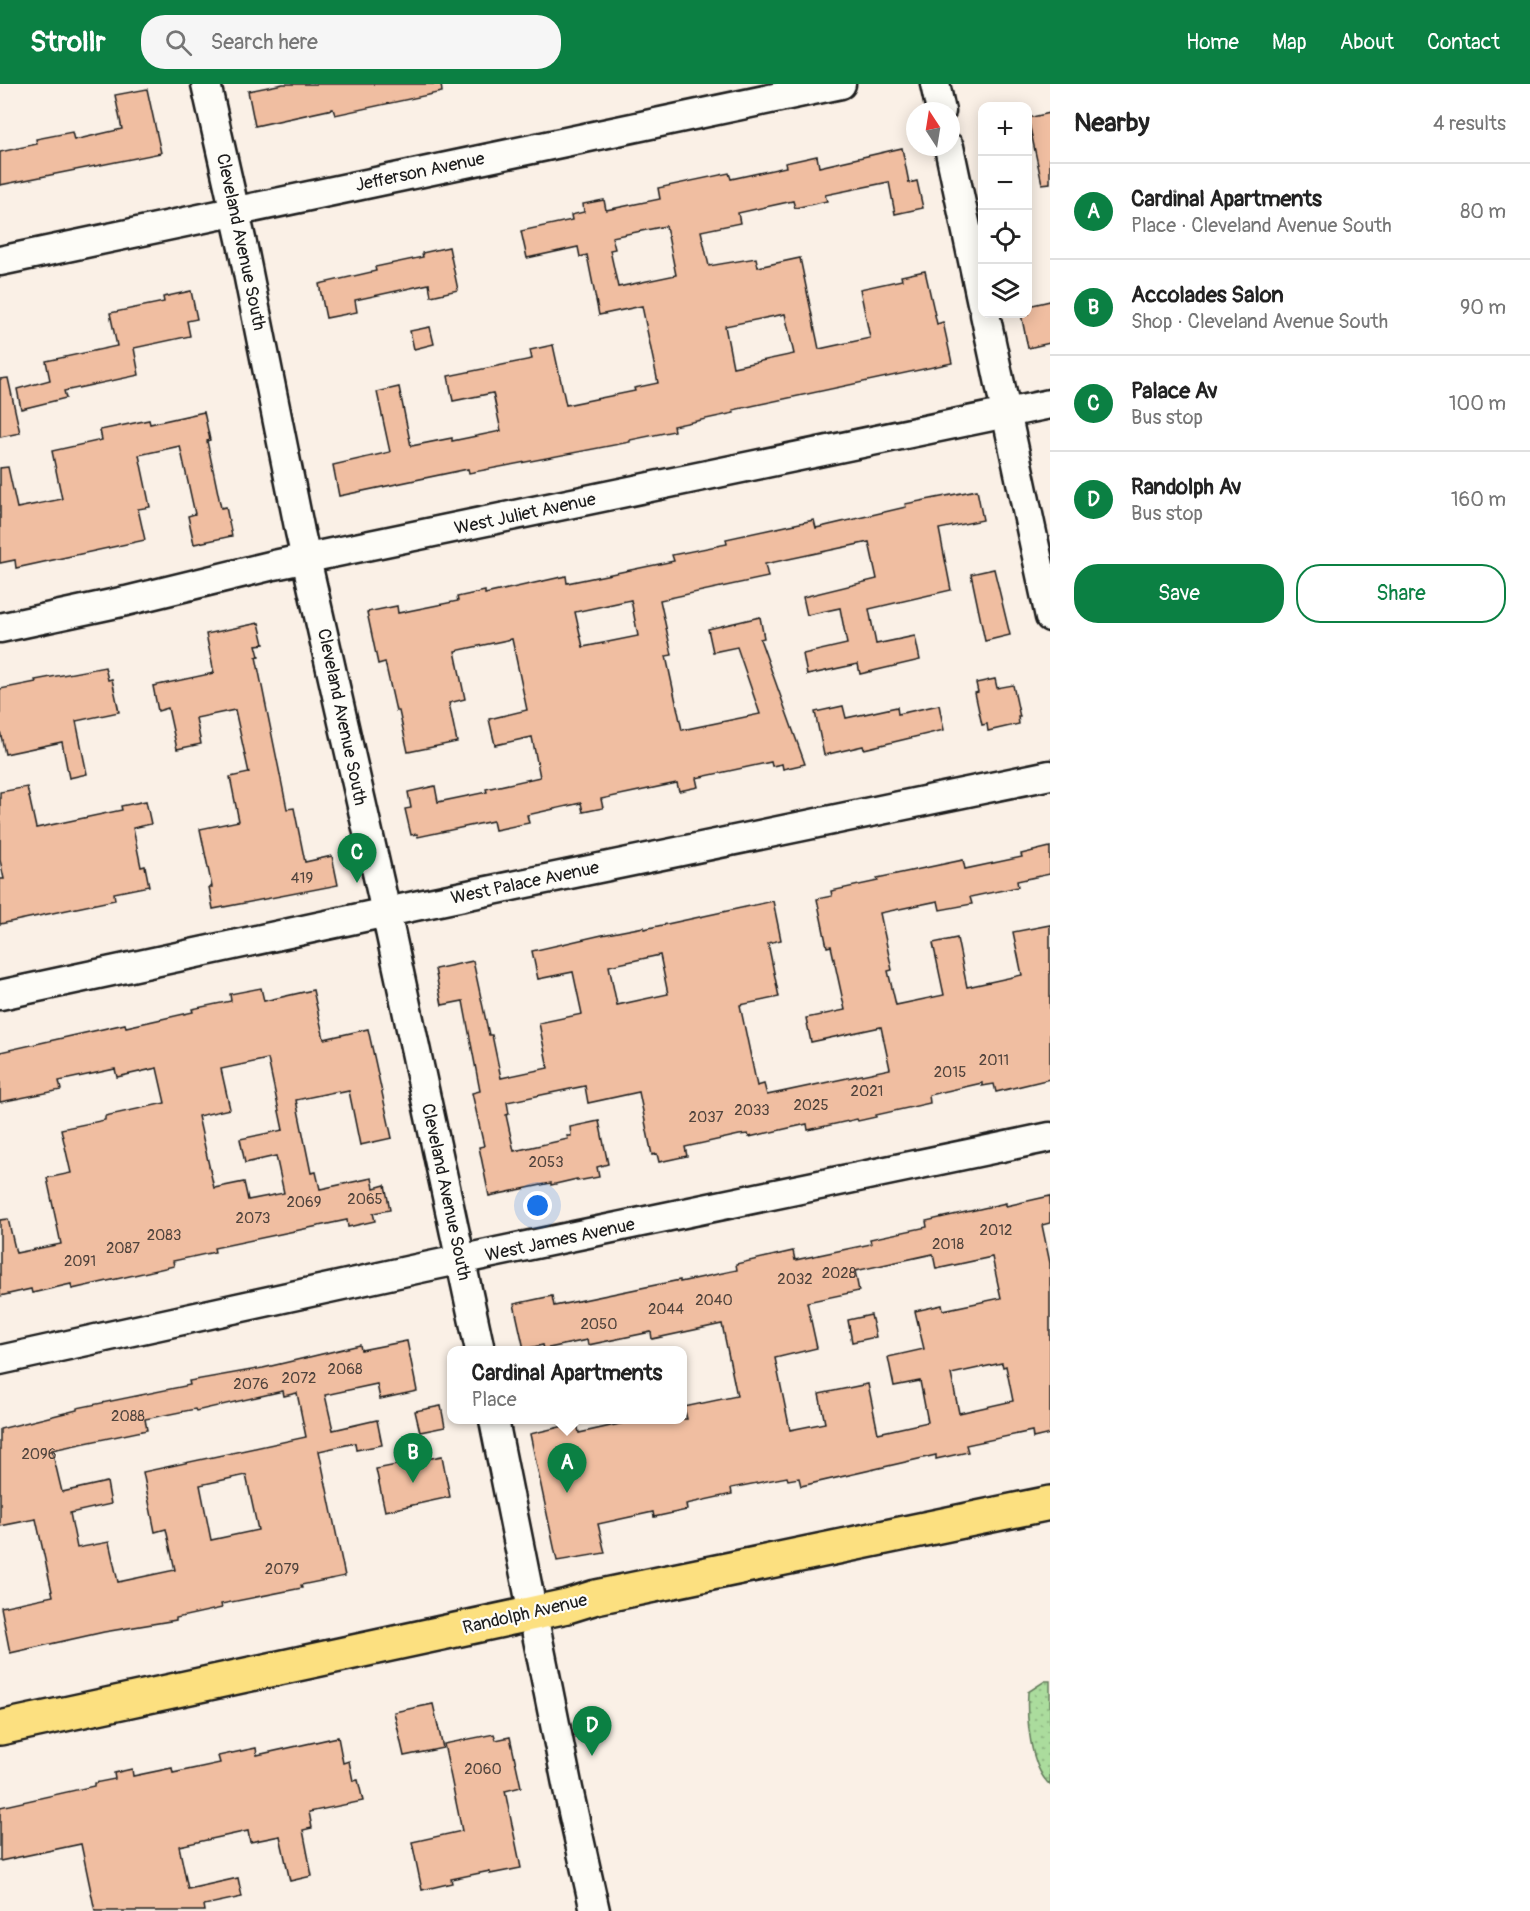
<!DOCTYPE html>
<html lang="en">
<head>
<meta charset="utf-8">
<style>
  body { margin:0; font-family:Pangolin,sans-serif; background:#f6f6f6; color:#222 }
  .controls { position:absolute; right:18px; top:18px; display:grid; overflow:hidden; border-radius:12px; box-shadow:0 3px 15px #0003 }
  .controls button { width:54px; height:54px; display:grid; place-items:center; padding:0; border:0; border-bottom:2px solid #e0e0e0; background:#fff; color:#222; font:30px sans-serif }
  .compass { position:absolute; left:906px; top:18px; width:54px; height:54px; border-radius:50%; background:#fff; box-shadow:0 3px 15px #0003; rotate:348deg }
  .you { position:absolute; left:538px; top:1122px; width:21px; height:21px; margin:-15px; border:4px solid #fff; border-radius:50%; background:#1a73e8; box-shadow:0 0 0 9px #1a73e833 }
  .badge { display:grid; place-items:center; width:39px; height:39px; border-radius:50%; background:#0b8043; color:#fff; font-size:20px; font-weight:700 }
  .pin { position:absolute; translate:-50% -50px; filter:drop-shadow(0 2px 3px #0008) }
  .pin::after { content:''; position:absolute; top:32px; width:21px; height:18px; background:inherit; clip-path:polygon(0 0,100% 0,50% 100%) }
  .popup { position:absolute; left:447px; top:1262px; width:240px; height:78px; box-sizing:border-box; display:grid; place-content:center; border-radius:12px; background:#fff; filter:drop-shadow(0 2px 4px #0005); font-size:20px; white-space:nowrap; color:#767676 }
  .popup b { font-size:22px; color:#222 }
  .popup::after { content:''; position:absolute; left:50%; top:100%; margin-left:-12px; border:12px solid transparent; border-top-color:#fff }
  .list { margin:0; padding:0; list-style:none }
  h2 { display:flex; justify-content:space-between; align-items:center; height:78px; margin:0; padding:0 24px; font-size:26px }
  h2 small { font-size:20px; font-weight:400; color:#767676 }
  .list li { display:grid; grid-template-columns:39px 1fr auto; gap:18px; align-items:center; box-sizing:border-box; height:96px; padding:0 24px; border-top:2px solid #e0e0e0 }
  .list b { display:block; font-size:22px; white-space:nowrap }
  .list p { margin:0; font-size:20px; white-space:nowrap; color:#767676 }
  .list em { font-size:20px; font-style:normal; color:#767676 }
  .actions { display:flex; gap:12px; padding:18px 24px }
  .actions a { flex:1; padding:14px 0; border:2px solid #0b8043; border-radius:24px; text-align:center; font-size:21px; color:#0b8043 }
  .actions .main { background:#0b8043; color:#fff }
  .icon { flex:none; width:33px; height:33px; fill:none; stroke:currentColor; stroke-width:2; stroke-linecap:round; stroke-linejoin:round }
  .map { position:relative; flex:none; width:1050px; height:1827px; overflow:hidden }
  header { display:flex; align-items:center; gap:36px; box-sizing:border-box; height:84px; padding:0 30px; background:#0b8043; color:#fff }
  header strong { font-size:28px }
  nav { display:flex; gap:33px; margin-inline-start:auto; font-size:21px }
  .search { width:420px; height:54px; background:#f6f6f6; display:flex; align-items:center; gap:15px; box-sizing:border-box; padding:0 21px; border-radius:24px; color:#767676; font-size:22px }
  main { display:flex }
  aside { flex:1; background:#fff }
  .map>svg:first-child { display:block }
  .garden { fill:url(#garden-dots); stroke:#647c5c; stroke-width:1.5 }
  .building { fill:#f0bea1; stroke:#1c1c1c; stroke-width:1.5; fill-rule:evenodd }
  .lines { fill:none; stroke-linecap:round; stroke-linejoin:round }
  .minor-casing { stroke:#1c1c1c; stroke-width:33 }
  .major-casing { stroke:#1c1c1c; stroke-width:38 }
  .minor { stroke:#fdfcf7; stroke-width:28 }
  .major { stroke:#fce080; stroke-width:33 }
  .labels { text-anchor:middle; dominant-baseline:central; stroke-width:4.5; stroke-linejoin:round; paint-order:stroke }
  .number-label { font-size:15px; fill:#51443d }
  .street-label { font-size:18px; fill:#1c1c1c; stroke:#fdfcf7 }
</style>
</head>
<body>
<header>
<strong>Strollr</strong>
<div class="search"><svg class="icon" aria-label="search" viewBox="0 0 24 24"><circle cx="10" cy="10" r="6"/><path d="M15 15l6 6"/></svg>Search here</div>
<nav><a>Home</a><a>Map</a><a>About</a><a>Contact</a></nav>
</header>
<main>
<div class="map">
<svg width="1050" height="1827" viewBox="0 0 1050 1827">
  <defs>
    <pattern id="garden-dots" width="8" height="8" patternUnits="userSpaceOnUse" patternTransform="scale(1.5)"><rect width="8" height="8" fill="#abdc9d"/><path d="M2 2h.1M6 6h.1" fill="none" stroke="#93bc87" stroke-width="1.8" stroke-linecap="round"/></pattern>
  </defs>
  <rect width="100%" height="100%" fill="#faf0e6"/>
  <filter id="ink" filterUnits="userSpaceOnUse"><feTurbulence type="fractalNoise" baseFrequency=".0167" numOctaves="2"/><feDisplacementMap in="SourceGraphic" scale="12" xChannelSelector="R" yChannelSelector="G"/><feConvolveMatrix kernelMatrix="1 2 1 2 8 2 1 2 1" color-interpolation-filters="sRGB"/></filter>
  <g filter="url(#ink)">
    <path class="garden" d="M1045,1597h5v104c-20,-18 -24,-67 -22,-93z"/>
    <g class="building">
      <path d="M283,0h158l1,8 -107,23 -2,-6 -78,17 -7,-35z"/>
      <path d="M147,5l14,64 -161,32v-33l37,-8 -1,-5 36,-7 2,8 48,-11 -7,-34z"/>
      <path d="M1050,29v70l-8,1 -14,-66z"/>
      <path d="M902,64l7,35 8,-2 6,27 -28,6 -6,-32 -64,13 2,6 -32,7 -2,-7 -55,12 2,10 -39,8 8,35 47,-8 2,9 42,-9 19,91 51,-11 -10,-49 42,-9 -1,-4 24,-5 12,53 6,-2 9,41 -219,47 1,3 -61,13 1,5 -44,9v2l-161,31 -1,-4 -129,27 -6,-31 57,-13 -13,-60 22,-5 12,59 41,-8v3l49,-10 -8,-38 -40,8 -5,-25 84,-17 -2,-9 23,-5 13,60 69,-14 -1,-3 24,-5 -16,-77 -43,9 -12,-60 -7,2 -2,-10 -51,11 -6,-27 51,-11 -1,-5 13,-3 -1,-8 21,-4 2,10 54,-11 -2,-11 71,-15 2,6 55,-12 -1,-4 32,-7 2,11zM666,142l10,49 -58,12 -8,-37 5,-1 -3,-12zM785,230l9,40 -61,13 -8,-41z"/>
      <path d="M449,163l9,43 -27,6 -2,-12 -74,16 2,12 -31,6 -7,-34 57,-13 -1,-4 48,-10 -1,-4z"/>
      <path d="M191,207l6,28 -10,2 3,15 -56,12 5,27 -75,16 2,7 -45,11 -4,-20 33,-9 -4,-19 71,-15 -7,-33 54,-11 -1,-5z"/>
      <path d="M1050,217v42l-22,5 -7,-34h7v-8z"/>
      <path d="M430,243l4,17 -20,5 -4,-18z"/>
      <path d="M8,294l12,55 -20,4v-58z"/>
      <path d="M204,328l6,28 -3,1 14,67 5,-1 6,29 -38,8 -6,-28 7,-2 -15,-68 -41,9 11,52 -12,2 7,31 -129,28 -1,-8 -15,3v-95l8,-1 9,41 45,-9 -10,-48 50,-11 -2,-10 49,-10 1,4z"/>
      <path d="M977,406l6,30 -44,9 12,61 -82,19 7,35 39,-8 5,24 -60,14 -2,-10 -51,11 -4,-21 44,-10 -7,-36 -33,7 -4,-18 74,-18 -8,-37 -104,22 3,13 -108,23 12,55 -6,1 16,74 78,-16 -23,-67 -24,5 -5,-23 52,-12 4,21 -4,1 45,125 -22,5 -1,-5 -10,2 -1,-4 -75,16 2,9 -19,4 -2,-8 -76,16 2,9 -20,4 -2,-9 -54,12 2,8 -34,7 -2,-9 -75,16 -1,-3 -6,1 -6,-26 6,-1 -3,-16 27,-6 3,16 49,-10 -1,-3 54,-12 -8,-40 -37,8 -6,-26 38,-9 -15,-71 -57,12 10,48 -16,4 8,39 -49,10 -9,-41h-3l-11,-49 -7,2 -11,-52 30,-6 1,7 60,-12 -1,-4 28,-6v3l81,-18 1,7 49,-10 58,-12 -2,-6 55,-11 -1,-5 88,-19 2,8 90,-21 -1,-3zM631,516l7,36 -55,11 -8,-35z"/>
      <path d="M994,485l16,66 -25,6 -14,-67z"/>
      <path d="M259,539l5,21 -8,1 3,11 -3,1 31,152 7,-1 11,54 27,-6 6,29 -125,24 -4,-22h3l-12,-58 39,-8 -9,-44 19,-4 -14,-63 -39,8 5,26 -24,5 -9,-41 -10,3 -5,-25 61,-13 -8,-39z"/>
      <path d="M105,583l3,13 4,-1 7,33 -43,9 11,53 -18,4 -7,-36 -57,12 -5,-23v-42l36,-7 -1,-2z"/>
      <path d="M995,595l2,9 16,-3 7,32h-2l1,7 -31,7 -1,-7 -5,1 -7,-32 3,-1 -2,-9z"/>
      <path d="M939,621l5,25 -80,19 -1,-3 -39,9 -9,-43 28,-6 3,12 51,-11 1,7z"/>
      <path d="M27,703l9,41 86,-18 -1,-4 25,-5 5,23 -18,4 8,39 4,-1 4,20 -35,7 1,7 -115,24v-45h4l-4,-19v-68z"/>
      <path d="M1050,763v27l-33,7 1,6 -48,10 2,7 -32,6 -2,-9 -58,12 12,57 -4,1 8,34 48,-10 -11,-52 24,-5 10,49 55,-12 -9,-43 37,-7v154l-54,13 -2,-8 -12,2v-3l-53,12 1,8 -54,12v2l-18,4 -1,-2 -49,11 -1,-6 -58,13 -1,-3 -9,1 -54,12 2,9 -28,6 -2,-8 -5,1 -13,-63 -51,11 -3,-17 -78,16 2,12 -3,1 8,36 54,-12 -1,-3h4l-1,-9 29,-6 9,43 -11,3 2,10 -22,4v-2l-26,6v-2l-62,13 -10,-49 5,-1 -12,-53 8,-2 -17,-90 -21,4 -7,-36 38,-8 16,74h3l9,43 47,-10 -9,-45 43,-9 -9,-42 -35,7 -6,-28 70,-16 42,-8v2l129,-28 8,39 -13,3 11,54 -39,8 17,81 7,-2 3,11 123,-26 -9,-42 -70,15 -5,-24 39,-8 -14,-64 -4,1 -10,-48 15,-3 -1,-5 47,-10 -1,-3 86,-18 2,9 57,-12 -1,-3zM660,871l8,39 -51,11 -8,-39z"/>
      <path d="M261,904l3,13 49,-11 11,49 44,-10 24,109 -32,7 -11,-54 -10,2v-2l-43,9 15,73 5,-1 4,17 52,-11 2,10 11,-3 5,25 -17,3 2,8 -27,6 -1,-7 -133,28 1,4 -42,9 1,5 -84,19 -18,4 -1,-5 -39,9 -1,-4 -31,7v-76l8,-1 8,34 45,-9 -14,-66 24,-5 -10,-44 44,-9v-4l60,-13 -8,-35 -40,9 -2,-8 -56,12 2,9 -61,12v-50l125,-28 1,3 67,-15 -1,-3 39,-8 -1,-7zM268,975l15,71 -43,9 5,24 31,-7 8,37 -36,7 -4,-18 -30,6 -16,-72 32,-7 -9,-40z"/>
      <path d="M1050,1112v27l-8,2 8,38v171l-17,4 -1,-7 -66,14 2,7 -32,7v-4l-135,31 -2,-8 -11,2 -1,-3 -56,11 1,6 -46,10 1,6 -33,7 -1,-5 -55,12 7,29 -48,8 -27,-127 47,-11 2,10 63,-14h45l-3,-12 53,-11 -15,-72 -70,15 -1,-7 -63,13 -1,-5 -43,9 -1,-4 -19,4 -10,-45 38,-8 2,10 126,-26v2l57,-12 -1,-6 57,-13 2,9 76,-16 -1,-5 57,-12 -1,-6 80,-18v3zM933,1170l3,15 56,-12 9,41 -58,12 -1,-5 -27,6 9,38 -36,8 6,29 26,-5 8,41 -50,11 -10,-49 -49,10 6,29 -35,7 -15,-72 42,-10 -10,-46 52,-11 -4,-20zM1002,1279l1,4 3,-1 7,35 -54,12 -8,-39z"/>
      <path d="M871,1231l5,22 -24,5 -4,-22z"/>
      <path d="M407,1257l10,50 -37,8 -3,-15 -52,11 8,35 44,-10 5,25 -26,5 -1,-7 -36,8 26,125 -44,9 1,3 -81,16 1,4 -46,10v2l-72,12 -94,21 -9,-46 52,-11 -17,-77 -36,7v-97l65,-16 12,-3v-2l113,-23 -1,-4 74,-13 97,-23 1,5zM283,1307l1,5 13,-3 9,44 -163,35 12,60 11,-3 9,41 -57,12 -9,-40 -32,6 -7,-35 41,-9 -4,-22 -45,10 -10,-42 95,-20 -2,-11 50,-10 1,2zM246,1391l12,55 -47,10 -11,-55z"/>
      <path d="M441,1322l4,21 -25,5 -5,-21z"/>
      <path d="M442,1372l8,41 -65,14 -9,-42z"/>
      <path d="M433,1620l10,44 -39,8 -10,-44z"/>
      <path d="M494,1650l2,6 14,-3 11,50 -16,4 16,77 -31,6v-3l-39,8 1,4 -30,7 -10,-48 50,-11 -18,-87z"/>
      <path d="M338,1653l5,26 6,-2 4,20 5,-1 5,21 -54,11 3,16 -9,2 9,46 -22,5 -10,-45 -30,6 -2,-11 -69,15 9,43 50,-11 4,19 -38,8 1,6h-110l-14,-67 -81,17v-54l94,-21v-3l21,-4 -1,-6 18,-4 1,7 39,-8 1,5 47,-10 -2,-7 38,-8 1,7z"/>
    </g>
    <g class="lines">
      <defs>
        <g id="minor">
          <path d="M206,0l37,164 57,284 86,380 94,438"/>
          <path d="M935,0l6,27"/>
          <path d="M949,63l33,156"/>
          <path d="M0,177l841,-177"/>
          <path d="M985,230l65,303"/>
          <path d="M0,544l126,-27 148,-36 776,-161"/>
          <path d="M0,911l415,-89 635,-131"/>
          <path d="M0,1276l425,-93 625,-130"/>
          <path d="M494,1336l74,369 27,122"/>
        </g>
        <path id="major" d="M0,1644l567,-122 29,-9 454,-94"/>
      </defs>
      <use href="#minor" class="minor-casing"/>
      <use href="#major" class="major-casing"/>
      <use href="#minor" class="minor"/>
      <use href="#major" class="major"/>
    </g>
  </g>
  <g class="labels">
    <g class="number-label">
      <text x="302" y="794">419</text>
      <text x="994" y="976">2011</text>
      <text x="950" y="988">2015</text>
      <text x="867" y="1007">2021</text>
      <text x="811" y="1021">2025</text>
      <text x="752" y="1026">2033</text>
      <text x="706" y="1033">2037</text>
      <text x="546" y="1078">2053</text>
      <text x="365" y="1115">2065</text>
      <text x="304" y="1118">2069</text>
      <text x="253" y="1134">2073</text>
      <text x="996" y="1146">2012</text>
      <text x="164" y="1151">2083</text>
      <text x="948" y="1160">2018</text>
      <text x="123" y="1164">2087</text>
      <text x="80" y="1177">2091</text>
      <text x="839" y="1189">2028</text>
      <text x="795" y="1195">2032</text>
      <text x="714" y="1216">2040</text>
      <text x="666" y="1225">2044</text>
      <text x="599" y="1240">2050</text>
      <text x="345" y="1285">2068</text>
      <text x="299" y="1294">2072</text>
      <text x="251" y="1300">2076</text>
      <text x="128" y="1332">2088</text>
      <text x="39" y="1370">2096</text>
      <text x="282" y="1485">2079</text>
      <text x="483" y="1685">2060</text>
    </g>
    <g class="street-label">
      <text transform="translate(420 88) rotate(-12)">Jefferson Avenue</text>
      <text transform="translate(241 158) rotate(78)">Cleveland Avenue South</text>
      <text transform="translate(525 430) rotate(-12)">West Juliet Avenue</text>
      <text transform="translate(342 633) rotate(78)">Cleveland Avenue South</text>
      <text transform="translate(525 799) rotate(-12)">West Palace Avenue</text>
      <text transform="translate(446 1108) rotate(78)">Cleveland Avenue South</text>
      <text transform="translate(560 1156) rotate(-12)">West James Avenue</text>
      <text transform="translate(525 1530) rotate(-13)">Randolph Avenue</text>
    </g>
  </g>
</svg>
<div class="controls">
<button>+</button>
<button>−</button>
<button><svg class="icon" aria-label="locate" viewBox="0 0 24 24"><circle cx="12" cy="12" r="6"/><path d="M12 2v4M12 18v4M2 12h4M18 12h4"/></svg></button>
<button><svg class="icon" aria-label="layers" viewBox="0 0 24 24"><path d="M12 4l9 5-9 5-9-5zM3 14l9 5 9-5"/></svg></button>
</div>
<svg class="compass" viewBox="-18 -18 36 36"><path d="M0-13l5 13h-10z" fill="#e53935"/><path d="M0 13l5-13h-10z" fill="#767676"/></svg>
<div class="you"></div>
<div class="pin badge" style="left:567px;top:1409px">A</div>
<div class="popup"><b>Cardinal Apartments</b>Place</div>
<div class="pin badge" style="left:413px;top:1399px">B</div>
<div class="pin badge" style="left:357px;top:799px">C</div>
<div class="pin badge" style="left:592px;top:1672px">D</div>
</div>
<aside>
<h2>Nearby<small>4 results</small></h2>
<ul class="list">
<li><span class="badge">A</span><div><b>Cardinal Apartments</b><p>Place · Cleveland Avenue South</p></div><em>80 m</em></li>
<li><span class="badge">B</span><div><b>Accolades Salon</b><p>Shop · Cleveland Avenue South</p></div><em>90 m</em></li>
<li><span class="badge">C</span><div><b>Palace Av</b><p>Bus stop</p></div><em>100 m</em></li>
<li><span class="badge">D</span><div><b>Randolph Av</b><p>Bus stop</p></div><em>160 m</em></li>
</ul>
<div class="actions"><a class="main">Save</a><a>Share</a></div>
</aside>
</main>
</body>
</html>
